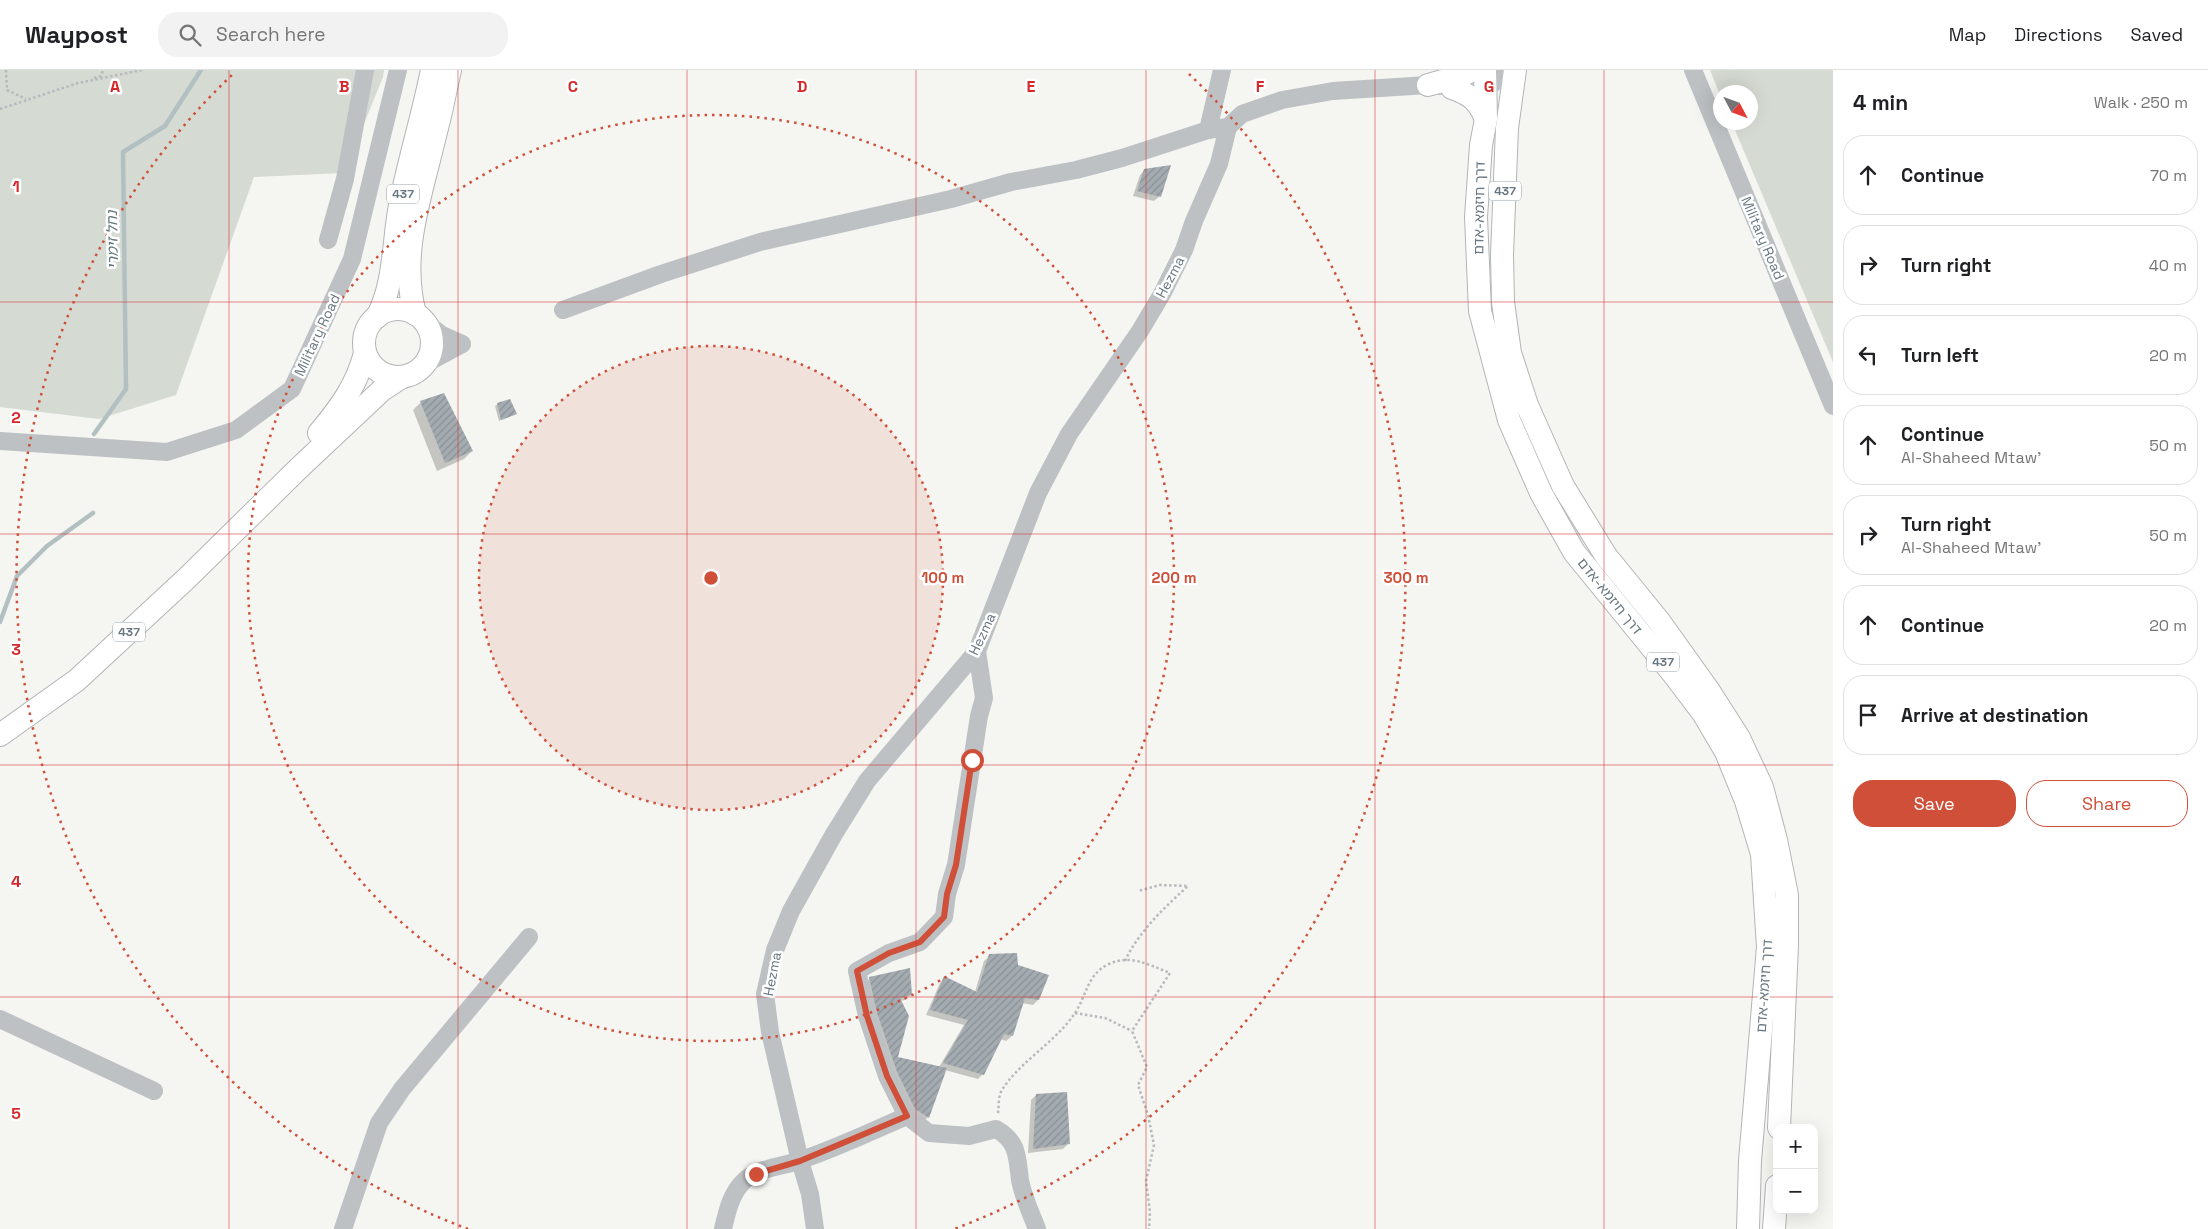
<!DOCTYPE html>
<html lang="en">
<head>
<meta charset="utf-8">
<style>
  body { margin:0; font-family:"Space Grotesk","Noto Sans Hebrew",sans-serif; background:#f2f2f2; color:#202124 }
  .controls { position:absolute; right:15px; bottom:15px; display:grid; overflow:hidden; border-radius:10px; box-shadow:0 5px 20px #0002 }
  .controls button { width:45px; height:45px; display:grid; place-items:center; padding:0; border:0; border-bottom:1px solid #e0e0e0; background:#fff; color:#202124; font:25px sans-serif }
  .compass { position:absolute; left:1713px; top:15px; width:45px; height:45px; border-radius:50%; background:#fff; box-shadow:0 5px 20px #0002; rotate:131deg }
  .stop { position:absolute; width:15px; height:15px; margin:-11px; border:4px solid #cf4f38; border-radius:50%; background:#fff }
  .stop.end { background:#cf4f38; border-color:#fff; box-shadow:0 1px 5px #0008 }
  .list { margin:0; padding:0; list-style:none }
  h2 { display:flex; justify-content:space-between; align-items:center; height:65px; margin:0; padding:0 20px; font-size:21px }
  h2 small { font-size:16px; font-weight:400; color:#757577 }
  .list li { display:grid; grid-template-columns:32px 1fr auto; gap:15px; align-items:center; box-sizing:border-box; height:80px; margin:0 10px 10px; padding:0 10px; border:1px solid #e0e0e0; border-radius:20px }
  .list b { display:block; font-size:19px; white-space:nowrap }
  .list p { margin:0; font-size:16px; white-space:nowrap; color:#757577 }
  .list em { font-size:16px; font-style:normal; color:#757577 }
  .actions { display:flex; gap:10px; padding:15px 20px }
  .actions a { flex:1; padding:11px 0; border:1px solid #cf4f38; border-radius:20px; text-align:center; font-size:18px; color:#cf4f38 }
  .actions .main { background:#cf4f38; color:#fff }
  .icon { flex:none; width:28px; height:28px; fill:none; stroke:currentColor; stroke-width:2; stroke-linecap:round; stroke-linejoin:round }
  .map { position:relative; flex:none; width:1833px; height:1159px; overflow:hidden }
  header { display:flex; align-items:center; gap:30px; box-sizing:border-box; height:70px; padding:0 25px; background:#fff; border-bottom:1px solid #e0e0e0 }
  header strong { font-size:24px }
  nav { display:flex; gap:28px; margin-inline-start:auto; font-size:18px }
  .search { width:350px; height:45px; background:#f2f2f2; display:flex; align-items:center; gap:12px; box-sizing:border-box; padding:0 18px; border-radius:20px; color:#757577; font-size:19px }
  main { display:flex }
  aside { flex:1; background:#fff }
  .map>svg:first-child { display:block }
  .green { fill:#d5dad2 }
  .shadow { fill:#0003 }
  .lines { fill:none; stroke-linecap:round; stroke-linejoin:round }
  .stream { stroke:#b3c0c2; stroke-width:4.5 }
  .building { fill:url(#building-hatch) }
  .major-casing { stroke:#b1b5b8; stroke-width:24 }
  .path { stroke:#b7babc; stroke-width:2.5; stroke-dasharray:2.5 2.5; stroke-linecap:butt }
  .minor { stroke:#bdc1c4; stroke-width:18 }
  .major { stroke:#fff; stroke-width:22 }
  .route { stroke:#cf4f38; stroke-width:6 }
  .grid { fill:none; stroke:#d62828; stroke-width:1; stroke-opacity:0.55 }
  .ring { fill:none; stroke:#cf4f38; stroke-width:2.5; stroke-dasharray:2.5 5 }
  .labels { text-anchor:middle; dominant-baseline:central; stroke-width:5; stroke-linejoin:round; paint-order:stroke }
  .shield { fill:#fff; stroke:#95a0a6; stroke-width:1 }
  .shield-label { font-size:12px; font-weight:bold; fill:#687780 }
  .street-label { font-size:14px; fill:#687780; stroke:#fff }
  .water-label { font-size:15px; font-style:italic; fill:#63787c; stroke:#fff }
  .grid-label { font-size:16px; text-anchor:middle; font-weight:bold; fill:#d62828; stroke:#fff; stroke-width:5; stroke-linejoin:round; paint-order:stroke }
  .centre { fill:#cf4f38; stroke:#fff; stroke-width:2.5 }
  .ring-label { font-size:15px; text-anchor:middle; font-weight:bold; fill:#cf4f38; stroke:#fff; stroke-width:5; stroke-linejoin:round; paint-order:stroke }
</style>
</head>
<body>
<header>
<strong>Waypost</strong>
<div class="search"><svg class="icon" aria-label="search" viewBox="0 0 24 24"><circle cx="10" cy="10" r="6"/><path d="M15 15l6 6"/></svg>Search here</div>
<nav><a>Map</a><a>Directions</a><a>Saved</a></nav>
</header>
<main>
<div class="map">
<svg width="1833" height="1159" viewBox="0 0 1833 1159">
  <defs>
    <pattern id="building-hatch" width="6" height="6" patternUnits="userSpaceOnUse" patternTransform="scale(1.25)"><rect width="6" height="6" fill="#a5acb1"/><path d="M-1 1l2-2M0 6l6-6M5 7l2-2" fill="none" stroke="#8a9195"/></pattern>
  </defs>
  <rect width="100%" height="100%" fill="#f5f5f2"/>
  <g class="green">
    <path d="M0,0h384l-1,7 -39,96 -90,4 -78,218 -77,24 -99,-12z"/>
    <path d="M1710,0h123v292l-101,-239 18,-1v-30h-30v3z"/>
  </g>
  <g class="shadow">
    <path d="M1145,100l15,26 -6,5 -21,-5 7,-21z"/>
    <path d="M421,332l51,49 -8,8 -27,12 -24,-61z"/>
    <path d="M498,334l17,10 -16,7 -4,-15z"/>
    <path d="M990,886l27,10 21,34 -5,5 -11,-2 -10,33 -6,5 -6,-2 -17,35 -5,5 -33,-9 -17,47 -5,5 -12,-8 -19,-37 -27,-94 5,-5 40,17 -5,5 -5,1 -3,57 42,9 25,-42 -38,-10 14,-32 5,-5 30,14 9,-31z"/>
    <path d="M1036,1025l32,49 -5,5 -35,4 3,-53z"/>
  </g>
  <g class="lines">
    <g class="stream">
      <path d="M94,364l32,-45 -3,-237 42,-26 36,-56"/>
      <path d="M0,552l17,-46 30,-30 46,-33"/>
    </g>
  </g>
  <g class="building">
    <path d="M1171,95l-10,32 -24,-6 7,-22z"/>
    <path d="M444,323l29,58 -28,12 -25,-62z"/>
    <path d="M510,329l7,15 -16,6 -4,-17z"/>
    <path d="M1017,883l1,12 31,10 -10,25 -14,-2 -12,38 -9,-2 -20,41 -41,-12 25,-43 -38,-10 14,-34 33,16 12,-38z"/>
    <path d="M910,898l2,27 -12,3 9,18 -11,41 49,11 -18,50 -14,-9 -18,-37 -20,-59 -8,-36z"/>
    <path d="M1067,1022l3,52 -37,5 3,-55z"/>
  </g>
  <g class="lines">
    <defs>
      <g id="major">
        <path d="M1485,0l1,49 -5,26 -5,72 4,94 29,109 32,73 33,59 101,124 28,37 23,39 20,49 16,53 6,93 -18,214 -2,68"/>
        <path d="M1515,0l-8,58 -5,127 1,47 7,51 17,52 36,81 43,70 53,65 50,70 30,47 23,49 14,53 11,55v50l-8,183"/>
        <path d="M1428,15l33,-9 12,-6"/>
        <path d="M1452,18c17,6 26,12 33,29"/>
        <circle cx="398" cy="273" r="34"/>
        <path d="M415,244c-14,-53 1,-103 14,-154 8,-30 15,-60 21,-90"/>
        <path d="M377,247c18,-33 16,-75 23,-112 9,-45 23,-90 32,-135"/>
        <path d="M319,363c21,-25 38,-48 46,-80"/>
        <path d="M0,665l77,-55 109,-101 112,-110 84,-79 20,-13"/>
        <path d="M1774,1159l3,-43"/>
      </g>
    </defs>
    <use href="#major" class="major-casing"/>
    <g class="path">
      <path d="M6,0l1,20 19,9"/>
      <path d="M94,8l7,-2 2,-6"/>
      <path d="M0,39l78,-26 64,-13"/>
      <path d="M1125,891c14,-30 39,-53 63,-75l-28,-1 -22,6"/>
      <path d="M1075,943l30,5 27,13"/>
      <path d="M998,1043c1,-7 0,-17 4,-23 17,-28 54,-48 73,-77 12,-18 12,-39 34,-49 22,-10 40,1 61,9l-38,58 15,36 -9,18 10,30 6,30 -8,36 4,31 -1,17"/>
    </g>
    <g class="minor">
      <path d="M1693,0l140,336"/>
      <path d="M1484,22l23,-22"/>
      <path d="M1208,60l14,-60"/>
      <path d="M328,170l17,-61 20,-109"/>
      <path d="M563,240l98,-36 99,-32 191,-43 60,-17 65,-12 46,-12 86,-28 20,-3 14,-13 40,-14 51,-9 95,-6 12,1"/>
      <path d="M424,251l18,14 20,9"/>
      <path d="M425,294l37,-20"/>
      <path d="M0,371l167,11 69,-22 56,-41 60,-130 46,-189"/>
      <path d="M977,581l7,47 -5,18 -23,149 -9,29 -3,23 -24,25 -31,11 -32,18 10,45 20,60 20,40 22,17 40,3 27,-7c23,13 21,29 24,51 3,17 11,33 17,49"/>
      <path d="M0,949l154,72"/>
      <path d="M343,1159l36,-106 23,-34 127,-152"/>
      <path d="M723,1159c4,-17 8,-36 21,-48 15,-14 39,-14 57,-21 36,-12 71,-29 106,-44"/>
      <path d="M815,1159l-5,-35 -10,-33 -30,-129 -5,-38 10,-44 16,-39 43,-77 33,-53 110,-130 61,-158 31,-59 71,-103 22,-37 22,-44 10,-29 25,-57 9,-37"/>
    </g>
    <use href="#major" class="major"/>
  </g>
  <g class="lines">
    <path class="route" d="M756,1104l44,-13 107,-45 -20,-40 -20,-60 -10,-45 32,-18 31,-11 24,-25 3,-23 9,-29 16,-105"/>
  </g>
  <path class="grid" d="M229,0v1159M458,0v1159M687,0v1159M916,0v1159M1146,0v1159M1375,0v1159M1604,0v1159M0,232h1833M0,464h1833M0,695h1833M0,927h1833"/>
  <circle cx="711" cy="508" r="232" fill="#cf4f38" fill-opacity=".12"/>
  <g class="ring">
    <circle cx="711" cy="508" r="232"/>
    <circle cx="711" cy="508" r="463"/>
    <path d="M468 1159A695 695 0 0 1 233 4M1189 4A695 695 0 0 1 954 1159"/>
  </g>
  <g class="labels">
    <g class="shield">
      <rect x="1489" y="111.5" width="32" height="19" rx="4"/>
      <rect x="387" y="114.5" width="32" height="19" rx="4"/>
      <rect x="113" y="552.5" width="32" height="19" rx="4"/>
      <rect x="1647" y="582.5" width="32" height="19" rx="4"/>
    </g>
    <g class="shield-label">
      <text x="1505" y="121">437</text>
      <text x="403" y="124">437</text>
      <text x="129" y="562">437</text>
      <text x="1663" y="592">437</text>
    </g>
    <g class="street-label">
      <text transform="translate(1479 138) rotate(-89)">דרך חיזמא-אדם</text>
      <text transform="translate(1763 168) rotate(67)">Military Road</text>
      <text transform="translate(1170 207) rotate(-62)">Hezma</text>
      <text transform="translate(317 265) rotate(-65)">Military Road</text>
      <text transform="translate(1610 526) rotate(51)">דרך חיזמא-אדם</text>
      <text transform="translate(982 564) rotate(-65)">Hezma</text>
      <text transform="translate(772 904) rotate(-79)">Hezma</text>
      <text transform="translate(1764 916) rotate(-86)">דרך חיזמא-אדם</text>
    </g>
    <g class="water-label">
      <text transform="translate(112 170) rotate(-91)">נחל זימרי</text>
    </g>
  </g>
  <g class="grid-label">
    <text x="115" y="22">A</text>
    <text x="344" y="22">B</text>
    <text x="573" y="22">C</text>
    <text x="802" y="22">D</text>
    <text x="1031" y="22">E</text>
    <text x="1260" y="22">F</text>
    <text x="1489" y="22">G</text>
    <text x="16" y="122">1</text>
    <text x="16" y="353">2</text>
    <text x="16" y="585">3</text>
    <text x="16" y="817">4</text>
    <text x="16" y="1049">5</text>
  </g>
  <circle cx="711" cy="508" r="8" class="centre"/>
  <g class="ring-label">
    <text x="943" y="513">100 m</text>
    <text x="1174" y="513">200 m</text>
    <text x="1406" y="513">300 m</text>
  </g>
</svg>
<div class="controls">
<button>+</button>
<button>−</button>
</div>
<svg class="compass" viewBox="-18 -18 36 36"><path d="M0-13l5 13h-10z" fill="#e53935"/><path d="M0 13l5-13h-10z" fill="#757577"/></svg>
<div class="stop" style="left:972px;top:690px"></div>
<div class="stop end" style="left:756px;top:1104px"></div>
</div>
<aside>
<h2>4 min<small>Walk · 250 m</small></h2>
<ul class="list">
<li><svg class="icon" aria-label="ahead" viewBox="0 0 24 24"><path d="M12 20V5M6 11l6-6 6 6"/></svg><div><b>Continue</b></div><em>70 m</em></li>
<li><svg class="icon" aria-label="right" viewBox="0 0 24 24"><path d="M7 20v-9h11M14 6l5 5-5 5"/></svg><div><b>Turn right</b></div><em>40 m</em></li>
<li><svg class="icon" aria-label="left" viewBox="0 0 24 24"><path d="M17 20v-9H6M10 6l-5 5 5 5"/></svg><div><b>Turn left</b></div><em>20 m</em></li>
<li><svg class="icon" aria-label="ahead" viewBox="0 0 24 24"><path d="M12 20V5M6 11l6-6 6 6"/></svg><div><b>Continue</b><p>Al-Shaheed Mtaw'</p></div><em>50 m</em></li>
<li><svg class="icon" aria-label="right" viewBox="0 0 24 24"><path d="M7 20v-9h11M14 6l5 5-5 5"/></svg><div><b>Turn right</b><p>Al-Shaheed Mtaw'</p></div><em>50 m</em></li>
<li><svg class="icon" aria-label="ahead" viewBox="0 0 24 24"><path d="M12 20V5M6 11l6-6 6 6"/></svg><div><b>Continue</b></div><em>20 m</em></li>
<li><svg class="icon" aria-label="arrive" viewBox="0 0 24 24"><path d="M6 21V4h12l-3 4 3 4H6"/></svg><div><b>Arrive at destination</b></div></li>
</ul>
<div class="actions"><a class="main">Save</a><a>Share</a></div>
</aside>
</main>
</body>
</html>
